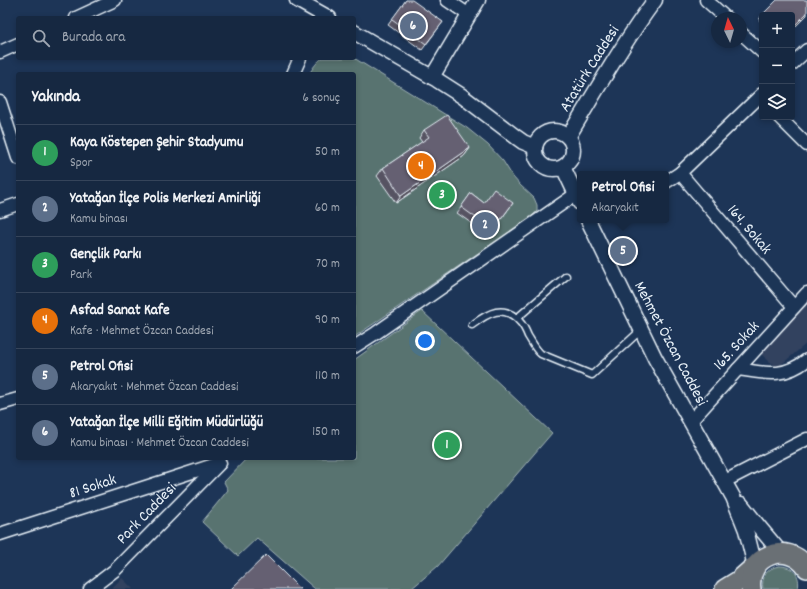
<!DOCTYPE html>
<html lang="tr">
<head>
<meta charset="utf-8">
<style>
  body { margin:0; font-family:Dekko,sans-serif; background:#1f3048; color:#f1f3f6 }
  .controls { position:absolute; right:12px; top:12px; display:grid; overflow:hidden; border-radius:4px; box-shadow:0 2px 6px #0003 }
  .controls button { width:36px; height:36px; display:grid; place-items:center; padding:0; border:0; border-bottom:1px solid #35445a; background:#162841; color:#f1f3f6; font:20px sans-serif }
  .compass { position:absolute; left:711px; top:12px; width:36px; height:36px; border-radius:50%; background:#162841; box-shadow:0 2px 6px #0003; rotate:355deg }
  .you { position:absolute; left:425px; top:341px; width:14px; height:14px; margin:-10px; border:3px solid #fff; border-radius:50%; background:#1a73e8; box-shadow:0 0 0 6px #1a73e833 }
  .badge { display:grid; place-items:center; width:26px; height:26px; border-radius:50%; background:#ffd166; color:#fff; font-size:13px; font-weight:700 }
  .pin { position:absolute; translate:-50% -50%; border:2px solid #fff; box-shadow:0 1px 4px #0006 }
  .popup { position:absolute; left:577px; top:171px; width:92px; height:52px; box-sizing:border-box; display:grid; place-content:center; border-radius:4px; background:#162841; filter:drop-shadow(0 1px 3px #0005); font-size:13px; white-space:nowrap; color:#9ea6b1 }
  .popup b { font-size:15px; color:#f1f3f6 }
  .popup::after { content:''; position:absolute; left:50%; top:100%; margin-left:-8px; border:8px solid transparent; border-top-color:#162841 }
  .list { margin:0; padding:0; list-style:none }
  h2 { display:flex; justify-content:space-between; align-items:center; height:52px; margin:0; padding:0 16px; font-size:17px }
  h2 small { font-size:13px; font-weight:400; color:#9ea6b1 }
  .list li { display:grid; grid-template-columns:26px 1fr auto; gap:12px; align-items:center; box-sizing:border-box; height:56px; padding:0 16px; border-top:1px solid #35445a }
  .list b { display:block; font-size:15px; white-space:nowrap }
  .list p { margin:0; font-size:13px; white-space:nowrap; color:#9ea6b1 }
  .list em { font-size:13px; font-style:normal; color:#9ea6b1 }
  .icon { flex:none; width:22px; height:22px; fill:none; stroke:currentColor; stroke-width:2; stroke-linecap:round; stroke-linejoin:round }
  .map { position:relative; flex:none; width:807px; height:589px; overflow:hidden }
  .search { position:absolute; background:#162841; box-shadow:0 2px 6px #0003; left:16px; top:16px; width:340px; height:44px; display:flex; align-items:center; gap:10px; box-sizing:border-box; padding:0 14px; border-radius:4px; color:#9ea6b1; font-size:15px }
  .panel { position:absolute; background:#162841; box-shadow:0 2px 6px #0003; left:16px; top:72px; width:340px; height:388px; border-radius:4px }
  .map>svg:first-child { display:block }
  .built { fill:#33425f }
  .green { fill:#597370; stroke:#a0b2b4 }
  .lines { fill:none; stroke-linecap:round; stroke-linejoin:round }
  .service-casing { stroke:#e8f1f8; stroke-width:9 }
  .minor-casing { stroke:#e8f1f8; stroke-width:15 }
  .tertiary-casing { stroke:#e8f1f8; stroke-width:17 }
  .trunk-casing { stroke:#e8f1f8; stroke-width:22 }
  .service { stroke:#1d3557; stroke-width:6 }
  .minor { stroke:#1d3557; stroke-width:12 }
  .tertiary { stroke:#1d3557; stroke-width:14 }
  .trunk { stroke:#6b6f75; stroke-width:19 }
  .wall { fill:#575362; stroke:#e8f1f8 }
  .shaded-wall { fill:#474350; stroke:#e8f1f8 }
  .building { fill:#656072; stroke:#e8f1f8 }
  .labels { text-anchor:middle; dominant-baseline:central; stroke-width:3; stroke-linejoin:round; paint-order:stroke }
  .street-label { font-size:16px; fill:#e8f1f8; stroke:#1d3557 }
</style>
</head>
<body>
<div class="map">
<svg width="807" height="589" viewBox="0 0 807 589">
  <rect width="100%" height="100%" fill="#1d3557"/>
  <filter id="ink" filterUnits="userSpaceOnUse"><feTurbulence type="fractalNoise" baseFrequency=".025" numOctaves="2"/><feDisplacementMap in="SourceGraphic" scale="8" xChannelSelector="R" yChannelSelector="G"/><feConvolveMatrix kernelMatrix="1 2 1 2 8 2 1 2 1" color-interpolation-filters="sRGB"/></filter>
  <g filter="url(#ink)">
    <g class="built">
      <path d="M807,303v40l-30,25 -16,-14z"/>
      <path d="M122,578l11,11h-22z"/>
    </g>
    <g class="green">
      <path d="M323,58h31l113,70 21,17 15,16 10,16 7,8 14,13 3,7v6l-7,7 -176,119v-263h-45c4,-6 8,-13 14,-16z"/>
      <path d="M422,311l130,122 -114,133 -27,23h-96l-58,-51 -19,18 -36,-34 26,-32 -4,-8 23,-24h107v-98z"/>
      <path d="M779,566c14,0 22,9 19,23h-35c-2,-12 4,-21 16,-23z"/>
    </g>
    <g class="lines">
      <defs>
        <g id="service">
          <path d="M517,318l49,-42"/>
          <path d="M472,325c16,-12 32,-22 48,-3 4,4 6,9 8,14 4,6 7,13 13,18l51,21 49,-45"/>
        </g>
        <g id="minor">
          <path d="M447,0l22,15"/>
          <path d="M706,0l20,18"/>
          <path d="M76,18l39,-18"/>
          <path d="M741,33l21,19"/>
          <path d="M0,52l18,-8"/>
          <path d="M792,64l15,-14"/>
          <path d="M293,74l7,-16"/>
          <path d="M0,102l18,56"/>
          <path d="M779,117l28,28"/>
          <path d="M680,173l114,134"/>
          <path d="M666,182l14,-9 82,-79"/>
          <path d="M0,210l18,-6"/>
          <path d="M354,347l22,-14 200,-139"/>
          <path d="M738,369c27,4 45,10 69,-9"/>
          <path d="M0,404l18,-5"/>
          <path d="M691,421l116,-128"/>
          <path d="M725,481l82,-42"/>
          <path d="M0,534l220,-71"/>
          <path d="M90,589l25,-19 103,-105"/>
        </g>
        <g id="tertiary">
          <path d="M297,0l32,18"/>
          <path d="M354,32l83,48 25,16 54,41 7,5 12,5"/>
          <path d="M432,77l46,-77"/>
          <circle cx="554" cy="150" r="19"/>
          <path d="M568,137c28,-46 55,-94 87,-137"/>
          <path d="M563,167l17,36"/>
          <path d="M588,220l67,138 78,139 13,33 9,36"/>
          <path d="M741,504l19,24 21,25"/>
        </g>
        <g id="trunk">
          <path d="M725,589l13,-8 17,-15"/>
          <path d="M751,589c-5,-34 37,-49 56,-21"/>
        </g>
      </defs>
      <use href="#service" class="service-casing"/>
      <use href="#minor" class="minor-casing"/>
      <use href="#tertiary" class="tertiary-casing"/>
      <use href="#trunk" class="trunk-casing"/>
      <use href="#service" class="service"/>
      <use href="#minor" class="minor"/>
      <use href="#tertiary" class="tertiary"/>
      <use href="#trunk" class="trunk"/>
    </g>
    <g class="wall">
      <path d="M406,0l37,22 -21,28 -34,-25z"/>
      <path d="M762,15v8l-3,-3z"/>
      <path d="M424,130l46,18 -6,8 -68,47 -19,-27 6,-8 39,-26 -3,-4z"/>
      <path d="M471,193l13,10h29l-24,33 -32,-23z"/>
    </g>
    <g class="shaded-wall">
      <path d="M807,13v2l-15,15v-2z"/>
      <path d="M470,148l-6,8 -68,47 5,-7z"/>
    </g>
    <g class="building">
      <path d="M406,0h6l31,22 -17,22 -34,-25z"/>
      <path d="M777,0h30v13l-15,15v-13h-28l-1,-1z"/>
      <path d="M447,115l23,33 -69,48 -18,-28 46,-31 -5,-7z"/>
      <path d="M494,189l19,14 -20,27 -32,-23 10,-14 13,10z"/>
      <path d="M266,555l34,34h-69z"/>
    </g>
  </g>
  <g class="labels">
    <g class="street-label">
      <text transform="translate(590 69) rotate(-58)">Atatürk Caddesi</text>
      <text transform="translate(749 230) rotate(50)">164. Sokak</text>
      <text transform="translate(670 344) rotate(62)">Mehmet Özcan Caddesi</text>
      <text transform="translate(737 346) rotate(-48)">165. Sokak</text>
      <text transform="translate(93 487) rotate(-18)">81 Sokak</text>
      <text transform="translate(147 514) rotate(-46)">Park Caddesi</text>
    </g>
  </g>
</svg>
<div class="controls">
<button>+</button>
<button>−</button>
<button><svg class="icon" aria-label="layers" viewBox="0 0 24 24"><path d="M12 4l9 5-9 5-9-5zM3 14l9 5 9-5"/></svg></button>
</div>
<svg class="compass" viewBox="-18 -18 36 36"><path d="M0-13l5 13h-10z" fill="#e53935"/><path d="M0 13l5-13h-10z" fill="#9ea6b1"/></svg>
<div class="you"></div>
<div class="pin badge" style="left:447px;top:445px;background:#2e9e5b">1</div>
<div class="pin badge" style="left:485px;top:225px;background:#5c6f8a">2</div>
<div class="pin badge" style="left:442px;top:195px;background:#2e9e5b">3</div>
<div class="pin badge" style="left:421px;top:166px;background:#e8710a">4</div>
<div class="pin badge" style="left:623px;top:251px;background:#5c6f8a">5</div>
<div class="popup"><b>Petrol Ofisi</b>Akaryakıt</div>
<div class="pin badge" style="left:413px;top:26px;background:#5c6f8a">6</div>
<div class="search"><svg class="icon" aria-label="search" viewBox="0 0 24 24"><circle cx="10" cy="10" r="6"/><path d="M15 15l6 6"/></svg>Burada ara</div>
<section class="panel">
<h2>Yakında<small>6 sonuç</small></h2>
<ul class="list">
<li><span class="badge" style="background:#2e9e5b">1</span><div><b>Kaya Köstepen Şehir Stadyumu</b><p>Spor</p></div><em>50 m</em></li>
<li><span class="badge" style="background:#5c6f8a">2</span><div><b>Yatağan İlçe Polis Merkezi Amirliği</b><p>Kamu binası</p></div><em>60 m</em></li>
<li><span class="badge" style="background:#2e9e5b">3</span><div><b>Gençlik Parkı</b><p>Park</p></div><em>70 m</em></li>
<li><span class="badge" style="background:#e8710a">4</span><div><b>Asfad Sanat Kafe</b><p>Kafe · Mehmet Özcan Caddesi</p></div><em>90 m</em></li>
<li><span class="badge" style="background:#5c6f8a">5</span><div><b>Petrol Ofisi</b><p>Akaryakıt · Mehmet Özcan Caddesi</p></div><em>110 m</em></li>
<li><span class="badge" style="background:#5c6f8a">6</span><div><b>Yatağan İlçe Milli Eğitim Müdürlüğü</b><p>Kamu binası · Mehmet Özcan Caddesi</p></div><em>150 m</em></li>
</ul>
</section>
</div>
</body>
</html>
